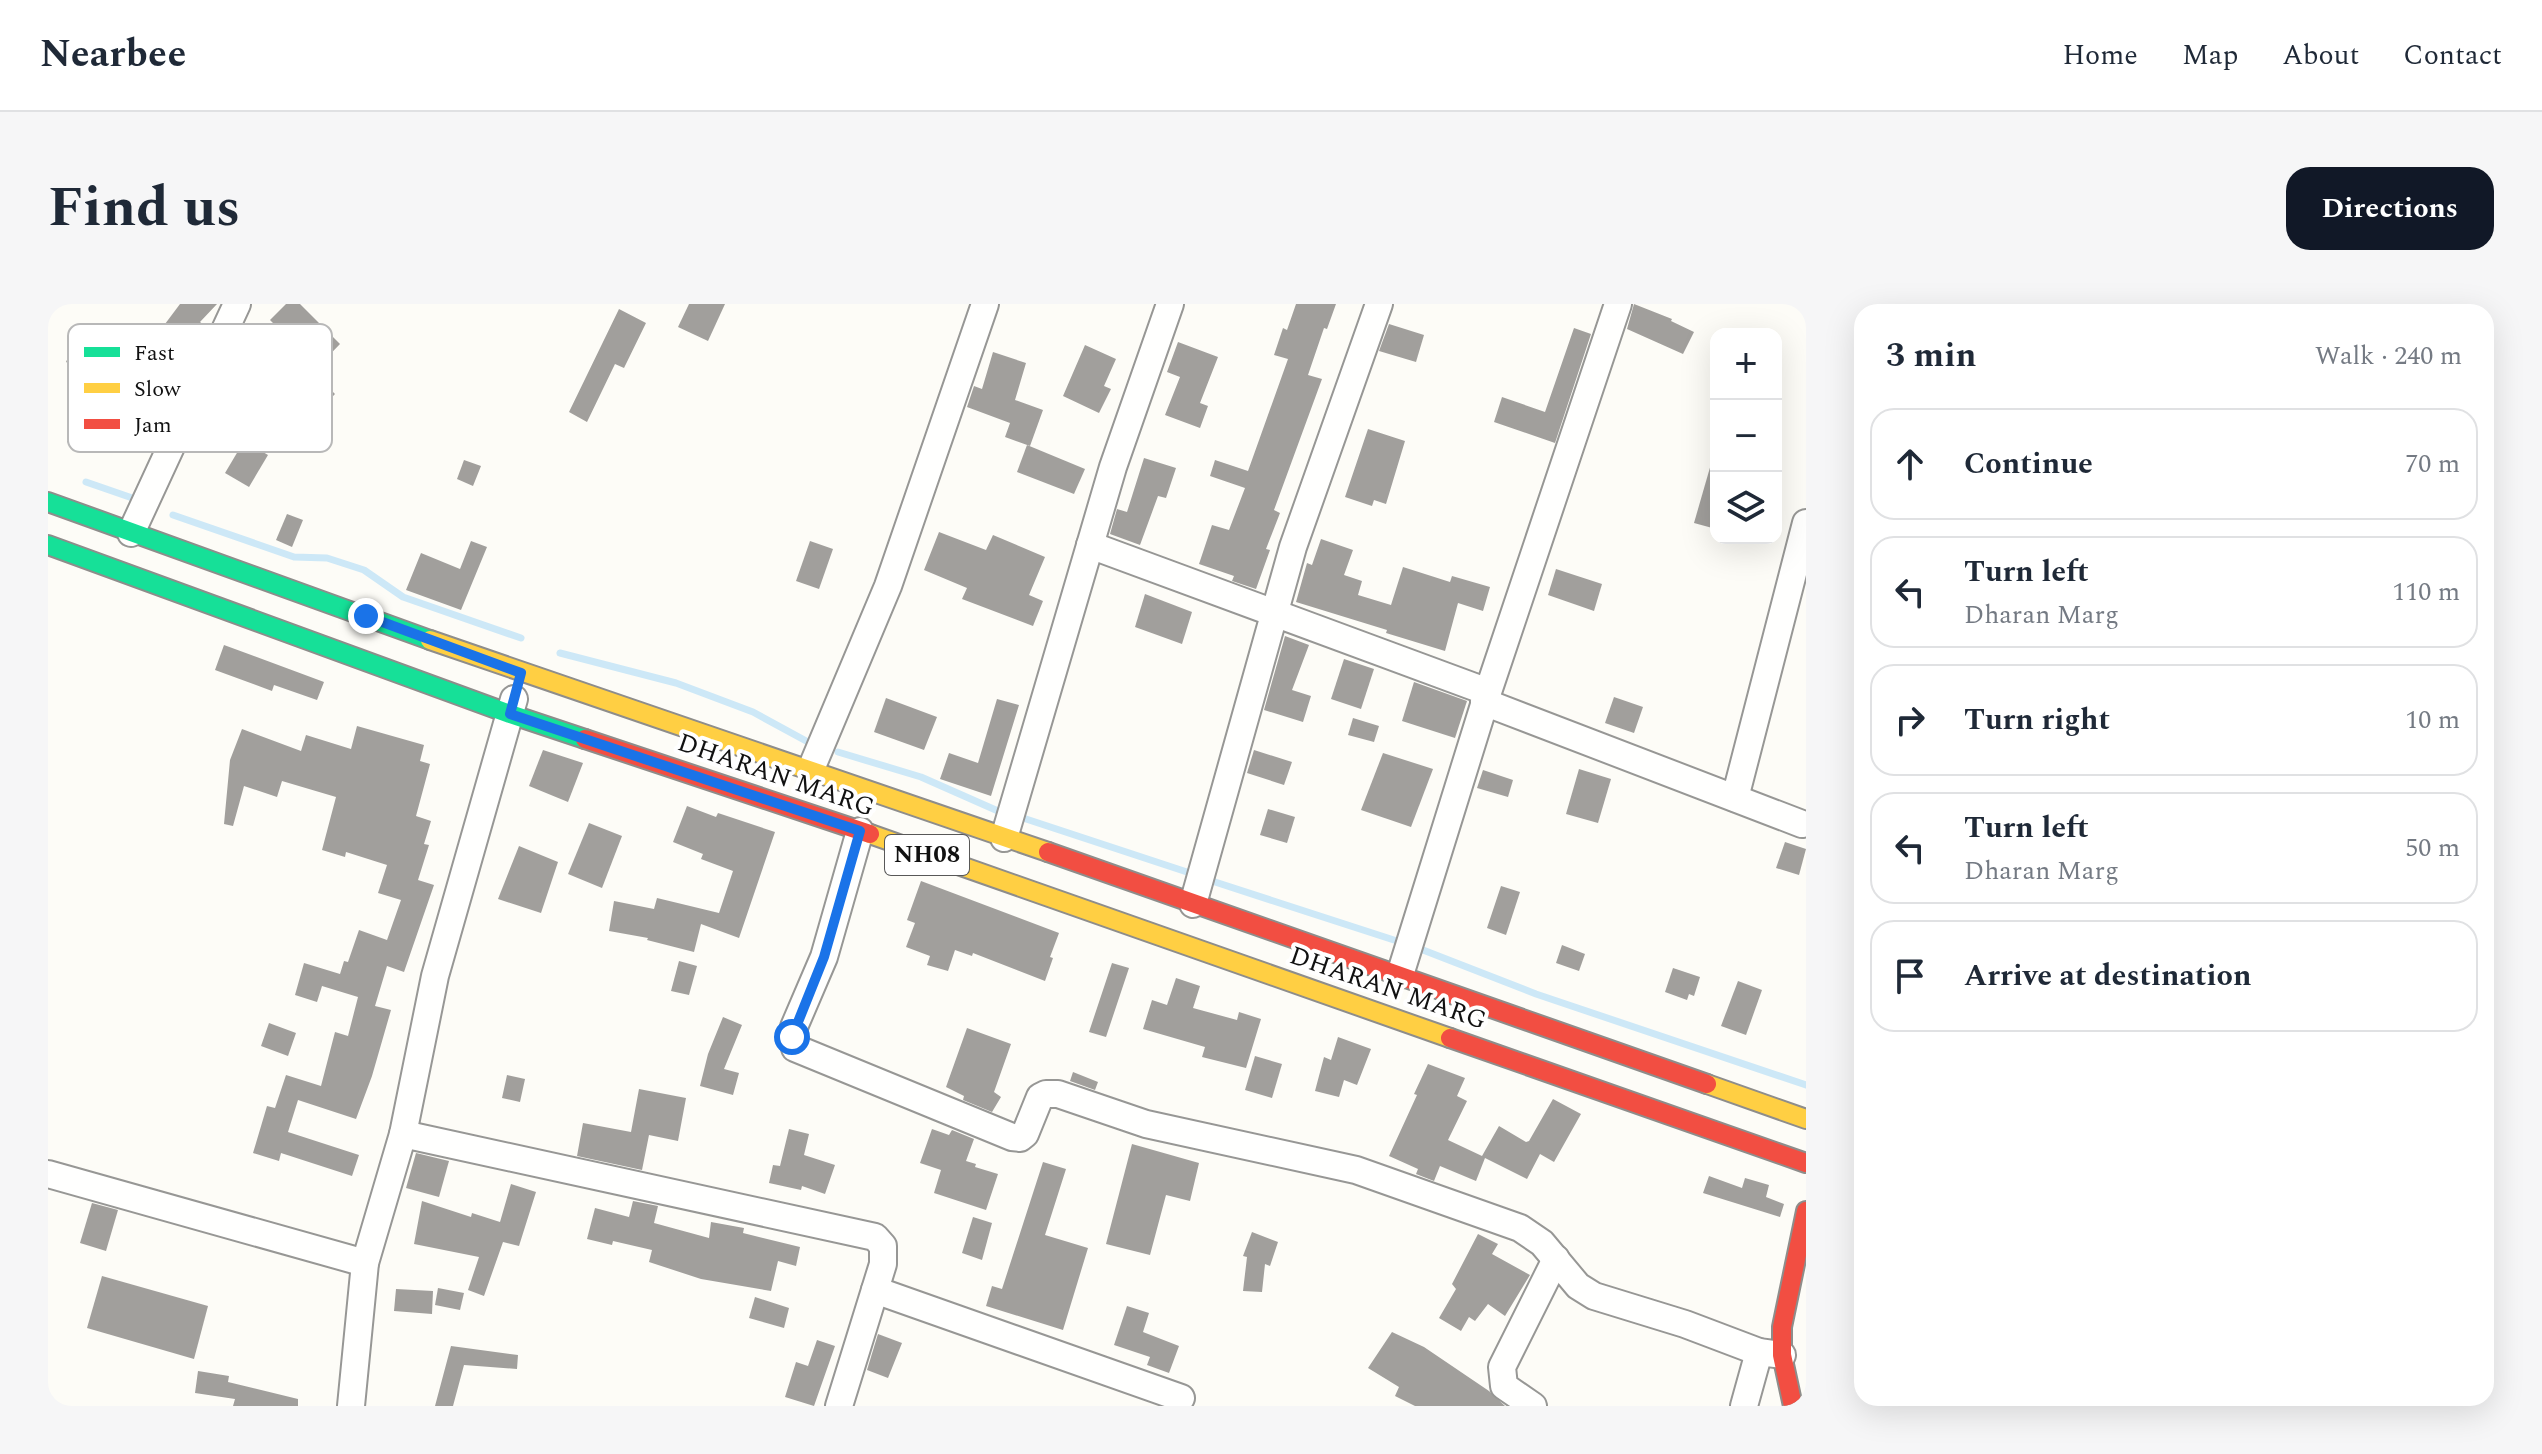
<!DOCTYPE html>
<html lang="en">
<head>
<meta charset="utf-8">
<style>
  body { margin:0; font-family:Spectral,serif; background:#f6f6f7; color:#1f2937 }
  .controls { position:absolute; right:24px; top:24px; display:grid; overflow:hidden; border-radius:16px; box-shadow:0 8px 32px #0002 }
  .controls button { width:72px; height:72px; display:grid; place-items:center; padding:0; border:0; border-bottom:2px solid #e0e1e3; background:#fff; color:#1f2937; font:40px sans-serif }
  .stop { position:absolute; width:24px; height:24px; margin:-18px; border:6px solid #1a73e8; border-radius:50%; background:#fff }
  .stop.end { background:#1a73e8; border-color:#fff; box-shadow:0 2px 8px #0008 }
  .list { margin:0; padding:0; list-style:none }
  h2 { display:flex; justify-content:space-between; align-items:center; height:104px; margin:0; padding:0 32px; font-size:34px }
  h2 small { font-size:26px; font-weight:400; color:#747a83 }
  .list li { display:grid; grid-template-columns:52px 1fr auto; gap:24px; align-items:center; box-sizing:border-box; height:112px; margin:0 16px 16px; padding:0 16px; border:2px solid #e0e1e3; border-radius:24px }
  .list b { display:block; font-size:30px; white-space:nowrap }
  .list p { margin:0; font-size:26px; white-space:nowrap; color:#747a83 }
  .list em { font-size:26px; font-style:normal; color:#747a83 }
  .icon { flex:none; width:44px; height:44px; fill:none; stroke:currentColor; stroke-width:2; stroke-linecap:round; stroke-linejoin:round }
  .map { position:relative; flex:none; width:1758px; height:1102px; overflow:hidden; border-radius:24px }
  header { display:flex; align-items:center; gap:48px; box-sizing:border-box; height:112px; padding:0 40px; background:#fff; border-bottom:2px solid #e0e1e3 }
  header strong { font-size:38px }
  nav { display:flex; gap:44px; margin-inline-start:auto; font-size:28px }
  .intro { display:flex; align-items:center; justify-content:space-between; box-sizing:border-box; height:192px; padding:0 48px }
  h1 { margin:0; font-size:56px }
  .button { padding:20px 36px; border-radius:24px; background:#111827; color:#fff; font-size:28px; font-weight:700 }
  main { display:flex; gap:48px; padding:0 48px }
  aside { flex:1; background:#fff; border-radius:24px; box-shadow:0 8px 32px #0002 }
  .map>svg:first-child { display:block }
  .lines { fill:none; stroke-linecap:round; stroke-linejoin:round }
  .stream { stroke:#cde8f7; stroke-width:7 }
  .building { fill:#a19f9c }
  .street-casing { stroke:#979795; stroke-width:30 }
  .fast-casing { stroke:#8e8d8b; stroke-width:22 }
  .slow-casing { stroke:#8e8d8b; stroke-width:22 }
  .jam-casing { stroke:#8e8d8b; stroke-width:22 }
  .street { stroke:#fffffe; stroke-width:26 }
  .fast { stroke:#16e098; stroke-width:18 }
  .slow { stroke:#ffcf43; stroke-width:18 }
  .jam { stroke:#f24e42; stroke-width:18 }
  .route { stroke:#1a73e8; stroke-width:10 }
  .labels { text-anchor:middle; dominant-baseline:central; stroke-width:8; stroke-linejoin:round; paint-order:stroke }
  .shield { fill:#fff; stroke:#585858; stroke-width:2 }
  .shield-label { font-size:24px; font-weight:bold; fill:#111 }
  .street-label { font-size:26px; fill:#111; stroke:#fff }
  .key { fill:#fff; stroke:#b8b8b8; stroke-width:2 }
  .key-label { font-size:22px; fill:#111 }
</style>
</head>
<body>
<header>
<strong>Nearbee</strong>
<nav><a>Home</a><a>Map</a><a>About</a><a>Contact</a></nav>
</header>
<div class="intro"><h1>Find us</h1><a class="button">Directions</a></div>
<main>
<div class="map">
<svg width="1758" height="1102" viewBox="0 0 1758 1102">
  <rect width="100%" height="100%" fill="#fdfcf7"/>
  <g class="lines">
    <g class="stream">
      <path d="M38,178l55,19"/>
      <path d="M125,211l121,42 33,1 37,12 39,27 118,41"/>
      <path d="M512,349l116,30 77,29 55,30"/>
      <path d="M790,448l83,25 77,34"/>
      <path d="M972,513l170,56"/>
      <path d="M1164,577l185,60"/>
      <path d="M1375,646l113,44 270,91"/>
    </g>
  </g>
  <g class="building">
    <path d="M132,0h37l-17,18 8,6 -15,32 -10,14 -22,-16 18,-23 -14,-11z"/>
    <path d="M238,0h14l40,40 -27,28 22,22 -23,24 -60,-59 28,-29 -10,-10z"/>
    <path d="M641,0h36l-17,37 -30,-14z"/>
    <path d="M1248,0h40l-9,25 -3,-1 -16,47 14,4 -48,131 6,3 -14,36 4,1 -14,39 -24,-8 2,-5 -35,-12 13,-39 17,5 16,-42 -35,-12 5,-16 33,11 40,-112 -14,-4 9,-27 4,2z"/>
    <path d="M1586,0l38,15 -1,2 23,11 -11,22 -56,-25z"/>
    <path d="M571,5l27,14 -22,45 -9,-4 -28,58 -18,-10z"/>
    <path d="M1341,20l35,11 -8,27 -37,-11z"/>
    <path d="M1526,24l17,6 -36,109 -61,-21 8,-25 43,15z"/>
    <path d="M32,27l34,16 1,-2 16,6 -27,67 -17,-7 13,-32 -34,-17z"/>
    <path d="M1130,38l40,15 -18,46 8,3 -8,22 -35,-13 15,-38 -13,-5z"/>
    <path d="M1037,41l31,14 -12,27 7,3 -12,24 -36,-17z"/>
    <path d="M945,48l33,11 -11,37 28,10 -13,36 -25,-9 5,-14 -43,-16 7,-21 8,3z"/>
    <path d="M31,110l16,7 -12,29 -16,-8z"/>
    <path d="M1320,125l37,12 -19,63 -12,-4 -2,6 -27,-9z"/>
    <path d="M196,137l24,14 -19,32 -24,-14z"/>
    <path d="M979,141l58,24 -11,25 -57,-22z"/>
    <path d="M1096,154l32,10 -10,30 -8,-2 -18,49 -30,-11 7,-25 10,3z"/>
    <path d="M416,156l17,6 -8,20 -16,-7z"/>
    <path d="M1663,160l5,1v64l-22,-6z"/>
    <path d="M239,210l16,6 -11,27 -16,-7z"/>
    <path d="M891,228l47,18 7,-15 52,22 -16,38 14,6 -10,25 -71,-27 5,-11 -43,-18z"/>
    <path d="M1273,235l32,11 -9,25 18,6 -4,14 33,10 12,-38 47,15 2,-6 38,11 -7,24 -25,-8 -13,48 -59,-18 1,-3 -91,-28 11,-39 5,2z"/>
    <path d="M423,237l16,6 -26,63 -55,-20 15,-37 39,16z"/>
    <path d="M762,237l23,8 -14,40 -23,-8z"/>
    <path d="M1508,265l46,15 -8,27 -46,-16z"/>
    <path d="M1097,290l47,18 -10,32 -47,-17z"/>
    <path d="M1237,332l24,9 -17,45 19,6 -8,26 -39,-12z"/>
    <path d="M176,341l100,37 -7,18 -43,-15 -2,6 -57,-21z"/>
    <path d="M1296,355l30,10 -13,40 -30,-10z"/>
    <path d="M1366,378l53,19 -12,37 -53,-17z"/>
    <path d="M1566,393l29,10 -9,26 -29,-10z"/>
    <path d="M838,394l51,19 -13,33 -50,-18z"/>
    <path d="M949,395l22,6 -28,91 -51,-17 9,-26 29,10z"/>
    <path d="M1305,414l26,8 -5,16 -26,-7z"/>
    <path d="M309,422l67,19 -4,16 10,3 -14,52 15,5 -7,23 5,1 -11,35 16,5 -30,87 -17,-6 -12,40 16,4 -19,66 -16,43 -58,-19 -10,32 71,23 -7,21 -71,-23 -2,8 -26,-8 14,-47 8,2 11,-33 35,11 14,-54 13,4 10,-39 -36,-11 -5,16 -22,-7 9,-32 36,11 4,-13 4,1 11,-32 28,10 14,-40 -23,-7 9,-28 -41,-13 -1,5 -23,-7 14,-53 -54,-16 -5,16 -33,-11 -11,40 -9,-2 6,-64 12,-31 59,22 5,-16 45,14z"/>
    <path d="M495,446l40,13 -15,39 -39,-16z"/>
    <path d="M1206,446l38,12 -8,23 -37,-12z"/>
    <path d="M1335,449l50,16 -22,58 -50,-17z"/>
    <path d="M1531,465l32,10 -13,44 -32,-9z"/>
    <path d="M1435,466l30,10 -5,17 -31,-9z"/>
    <path d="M639,502l29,11 2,-4 57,19 -36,106 -38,-14 -7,28 -47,-12 1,-2 -39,-7 5,-30 40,8 3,-11 62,15 14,-42 -32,-12 2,-5 -30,-12z"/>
    <path d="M1220,505l27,8 -8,26 -27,-8z"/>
    <path d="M541,519l33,13 -20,52 -34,-14z"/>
    <path d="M1737,538l21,7 -7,26 -23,-7z"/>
    <path d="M471,542l39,16 -17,51 -43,-14z"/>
    <path d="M873,577l138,52 -9,24 3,1 -8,23 -72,-28 -1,3 -17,-6 -7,21 -21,-6 3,-9 -24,-9 9,-24 -8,-3z"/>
    <path d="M1453,582l19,6 -14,43 -19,-7z"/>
    <path d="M1514,641l23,9 -6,17 -23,-8z"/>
    <path d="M631,657l18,5 -8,29 -18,-4z"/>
    <path d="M1064,659l17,5 -23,69 -17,-5z"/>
    <path d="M1625,664l27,9 -6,19 -5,-2 -2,6 -22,-8z"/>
    <path d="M1128,674l24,8 -7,22 44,12 2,-8 22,7 -15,49 -44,-11 3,-10 -62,-18 9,-29 15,5z"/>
    <path d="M1690,677l24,9 -16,45 -25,-9z"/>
    <path d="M675,713l19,8 -18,44 15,4 -6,22 -33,-9 8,-32z"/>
    <path d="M221,719l27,10 -8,23 -27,-10z"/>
    <path d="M919,724l44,16 -17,48 7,5 -9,15 -29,-12 1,-4 -18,-9z"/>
    <path d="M1290,733l33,12 -14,36 -13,-5 -5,17 -24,-6 9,-34 7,3z"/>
    <path d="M1207,752l27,8 -10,34 -27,-8z"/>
    <path d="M1380,760l37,14 -8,18 10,5 -19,39 34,16 17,-30 27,16 3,-1 24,-42 28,15 -27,48 -14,-8 -13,25 -42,-21 -9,23 -36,-15 -6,15 -18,-7 2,-5 -29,-13 28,-61 -3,-1z"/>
    <path d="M1025,768l25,10 -3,8 -25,-9z"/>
    <path d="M459,771l18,4 -5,23 -18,-4z"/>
    <path d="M591,785l47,9 -8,43 -29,-6 -7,35 -65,-14 6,-33 48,9z"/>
    <path d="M741,825l20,5 -5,21 31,10 -10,29 -23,-8 -1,4 -32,-7 4,-18 7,1z"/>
    <path d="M884,825l17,6 3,-5 22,9 -8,22 10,3 -1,3 23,7 -12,36 -52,-17 7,-23 -21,-7z"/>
    <path d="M1084,840l67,19 -9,38 -24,-6 -16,60 -44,-11z"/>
    <path d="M368,849l33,8 -10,36 -33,-9z"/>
    <path d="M995,858l23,7 -21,66 43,13 -25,82 -77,-24 6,-20 10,3z"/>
    <path d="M1661,872l33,12 3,-10 24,7 -3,12 18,7 -4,13 -77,-24z"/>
    <path d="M463,880l25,8 -17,54 -16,-4 -19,54 -16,-6 11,-33 -65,-13 8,-43 49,16 1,-4 28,9z"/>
    <path d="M585,897l25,5 -4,17 55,15 2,-16 33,6 -1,5 57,14 -4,19 -18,-5 -7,30 -70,-12 -52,-17 3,-12 -39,-9 -1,4 -25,-6 8,-31 34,9z"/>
    <path d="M44,899l26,7 -12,41 -26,-8z"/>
    <path d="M925,913l19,6 -10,37 -20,-7z"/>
    <path d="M1204,928l26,10 -8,24 -5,-2 -3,28 -19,-1 4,-34 -4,-1z"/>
    <path d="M1430,930l20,10 -6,10 38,21 -25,41 -17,-12 -13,17 -6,-4 -8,14 -22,-13 17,-29 -4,-5z"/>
    <path d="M54,972l106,30 -14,53 -107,-31z"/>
    <path d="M390,984l26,5 -4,17 -25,-5z"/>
    <path d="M348,985l37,2 -1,23 -38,-3z"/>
    <path d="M707,993l34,11 -5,20 -35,-10z"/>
    <path d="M1079,1002l22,7 -6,19 36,14 -10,27 -22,-8 3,-8 -36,-12z"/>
    <path d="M1344,1028l32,15 65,44 16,15h-90l-20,-10 4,-9 -31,-19z"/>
    <path d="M830,1030l24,9 -14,35 -21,-8z"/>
    <path d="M769,1036l18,6 -21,60 -29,-9 11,-35 12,4z"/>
    <path d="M403,1042l67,9 -1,14 -53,-4 -11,41h-18z"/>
    <path d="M150,1067l31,5 -1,6 70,17v7h-65l2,-7 -40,-6z"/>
  </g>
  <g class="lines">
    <defs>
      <g id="street">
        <path d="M83,229l106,-229"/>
        <path d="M1042,241l398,147"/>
        <path d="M1436,398l318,122"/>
        <path d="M763,465l77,-183 97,-282"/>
        <path d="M1687,494l71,-275"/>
        <path d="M812,527l-36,126 -30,70 -2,10 3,11 217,89 8,1 5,-4 15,-37 6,-3h12l88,30 210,46 164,58 22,15 36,43 16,10 91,28 74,28 23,3"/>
        <path d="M956,534l109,-371 57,-163"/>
        <path d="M1145,600l100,-357 86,-243"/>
        <path d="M1352,671l88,-283 130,-388"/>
        <path d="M355,830l472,103 8,9v18l-44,142"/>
        <path d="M0,870l317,89"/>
        <path d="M827,986l306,108"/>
        <path d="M303,1102l14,-143 38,-129 32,-158 79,-277"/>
        <path d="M1485,1102l-29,-20 -2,-19 54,-108"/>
        <path d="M1696,1102l15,-54"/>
      </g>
      <g id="fast">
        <path d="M0,198l382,138"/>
        <path d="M0,241l462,169 75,25"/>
      </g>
      <g id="slow">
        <path d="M382,336l618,212"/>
        <path d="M822,530l580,204"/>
        <path d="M1659,780l99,35"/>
      </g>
      <g id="jam">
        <path d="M537,435l285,95"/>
        <path d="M1000,548l659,232"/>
        <path d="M1402,734l356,125"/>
        <path d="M1745,1102l-11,-51v-28l24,-116"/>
      </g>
    </defs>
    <use href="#street" class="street-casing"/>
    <use href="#fast" class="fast-casing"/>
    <use href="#slow" class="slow-casing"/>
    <use href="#jam" class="jam-casing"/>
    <use href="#street" class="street"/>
    <use href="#fast" class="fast"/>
    <use href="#slow" class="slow"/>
    <use href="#jam" class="jam"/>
  </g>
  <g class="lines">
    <path class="route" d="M318,312l155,57 -11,41 350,117 -36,126 -32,80"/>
  </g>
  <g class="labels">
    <rect class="shield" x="837" y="531" width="84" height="40" rx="6"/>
    <g class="shield-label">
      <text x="879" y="551">NH08</text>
    </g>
    <g class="street-label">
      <text transform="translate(728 471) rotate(19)">DHARAN MARG</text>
      <text transform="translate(1340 684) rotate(19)">DHARAN MARG</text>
    </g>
  </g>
  <rect x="20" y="20" width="264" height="128" rx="12" class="key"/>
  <rect x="36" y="43" width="36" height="10" fill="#16e098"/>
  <rect x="36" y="79" width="36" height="10" fill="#ffcf43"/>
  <rect x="36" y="115" width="36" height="10" fill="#f24e42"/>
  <g class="key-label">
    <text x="86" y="56">Fast</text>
    <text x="86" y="92">Slow</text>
    <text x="86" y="128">Jam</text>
  </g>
</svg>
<div class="controls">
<button>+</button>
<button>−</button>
<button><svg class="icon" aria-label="layers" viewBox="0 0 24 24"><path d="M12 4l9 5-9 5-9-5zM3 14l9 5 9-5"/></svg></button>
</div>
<div class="stop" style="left:744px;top:733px"></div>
<div class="stop end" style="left:318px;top:312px"></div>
</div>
<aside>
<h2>3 min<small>Walk · 240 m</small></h2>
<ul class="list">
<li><svg class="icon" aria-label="ahead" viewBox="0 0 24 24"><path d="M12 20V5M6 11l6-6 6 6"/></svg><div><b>Continue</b></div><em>70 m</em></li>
<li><svg class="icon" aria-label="left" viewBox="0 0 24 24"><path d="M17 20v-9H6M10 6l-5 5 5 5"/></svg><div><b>Turn left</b><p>Dharan Marg</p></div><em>110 m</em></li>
<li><svg class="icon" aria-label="right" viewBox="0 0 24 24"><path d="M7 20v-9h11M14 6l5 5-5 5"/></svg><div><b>Turn right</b></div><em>10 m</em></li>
<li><svg class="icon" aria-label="left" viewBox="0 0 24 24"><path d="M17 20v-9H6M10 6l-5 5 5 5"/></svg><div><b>Turn left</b><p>Dharan Marg</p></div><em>50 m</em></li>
<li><svg class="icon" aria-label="arrive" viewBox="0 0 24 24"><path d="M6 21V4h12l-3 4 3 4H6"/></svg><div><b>Arrive at destination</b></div></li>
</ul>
</aside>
</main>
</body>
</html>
